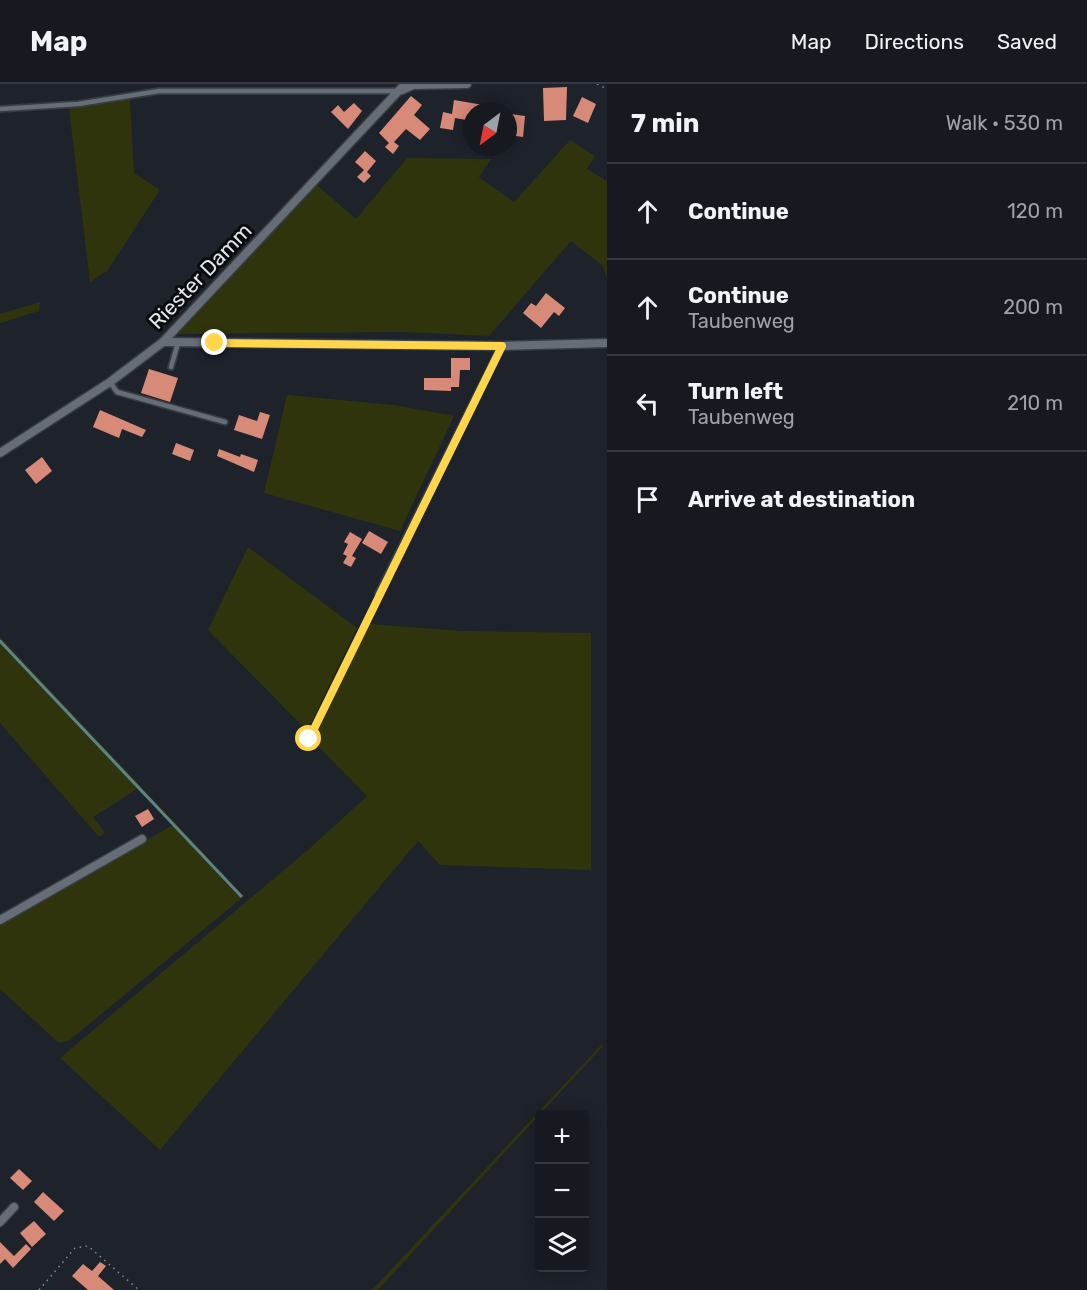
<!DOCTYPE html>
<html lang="en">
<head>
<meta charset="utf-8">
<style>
  body { margin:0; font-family:Rubik,sans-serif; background:#1f2329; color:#f1f3f6 }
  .controls { position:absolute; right:18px; bottom:18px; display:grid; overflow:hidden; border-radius:6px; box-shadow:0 3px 15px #0003 }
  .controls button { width:54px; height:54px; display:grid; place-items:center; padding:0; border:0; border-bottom:2px solid #35383e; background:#161a20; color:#f1f3f6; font:30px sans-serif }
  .compass { position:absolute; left:463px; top:18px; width:54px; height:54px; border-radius:50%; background:#161a20; box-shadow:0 3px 15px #0003; rotate:212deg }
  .stop { position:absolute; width:18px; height:18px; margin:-14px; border:4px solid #ffd54a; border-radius:50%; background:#fff }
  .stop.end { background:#ffd54a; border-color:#fff; box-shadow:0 2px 6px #0008 }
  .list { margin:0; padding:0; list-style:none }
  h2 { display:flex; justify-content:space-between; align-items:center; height:78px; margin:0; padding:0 24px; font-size:26px }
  h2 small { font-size:20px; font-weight:400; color:#9ea1a5 }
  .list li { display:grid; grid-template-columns:39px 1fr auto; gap:18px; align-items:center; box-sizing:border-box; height:96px; padding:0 24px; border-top:2px solid #35383e }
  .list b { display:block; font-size:22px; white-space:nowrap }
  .list p { margin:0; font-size:20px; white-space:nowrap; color:#9ea1a5 }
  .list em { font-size:20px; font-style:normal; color:#9ea1a5 }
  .icon { flex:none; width:33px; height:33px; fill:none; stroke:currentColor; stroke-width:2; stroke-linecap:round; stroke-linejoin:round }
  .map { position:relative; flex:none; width:607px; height:1206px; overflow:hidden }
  header { display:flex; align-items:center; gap:36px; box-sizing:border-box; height:84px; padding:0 30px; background:#161a20; border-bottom:2px solid #35383e }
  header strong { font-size:28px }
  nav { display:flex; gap:33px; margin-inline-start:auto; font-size:21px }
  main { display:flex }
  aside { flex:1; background:#161a20 }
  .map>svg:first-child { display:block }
  .green { fill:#30340c }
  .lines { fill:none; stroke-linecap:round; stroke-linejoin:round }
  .stream { stroke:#5b848a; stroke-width:3 }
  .building { fill:#d88a79 }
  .lane-casing { stroke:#373c43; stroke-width:8 }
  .street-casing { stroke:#373c43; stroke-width:11 }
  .path { stroke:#898d94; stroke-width:1.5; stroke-dasharray:1.5 4.5; stroke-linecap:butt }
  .lane { stroke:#666d77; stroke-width:4.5 }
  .street { stroke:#666d77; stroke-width:8 }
  .route { stroke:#ffd54a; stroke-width:8 }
  .labels { text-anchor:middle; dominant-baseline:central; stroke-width:6; stroke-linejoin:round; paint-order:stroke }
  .street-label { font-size:21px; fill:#e2e5eb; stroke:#090c0f }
</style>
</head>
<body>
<header>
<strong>Map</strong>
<nav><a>Map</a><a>Directions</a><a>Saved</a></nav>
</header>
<main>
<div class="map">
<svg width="607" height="1206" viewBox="0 0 607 1206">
  <rect width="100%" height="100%" fill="#1d222b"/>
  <g class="green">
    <path d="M130,15l4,74 26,17 -53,81 -17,11 -21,-173z"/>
    <path d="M570,56l25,16 -8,13 20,12v98l-4,-13 -32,-25 -82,95 -86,-4 -227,2 141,-149 39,34 51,-61 84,1 -12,18 35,25z"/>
    <path d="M40,218l-1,9 -39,12v-9z"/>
    <path d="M287,311l107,10 60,11 -54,115 -136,-38z"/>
    <path d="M248,463l109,81 -50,103 -99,-101z"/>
    <path d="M368,540l95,7 128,2v237l-151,-5 -22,-24 -258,309 -100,-92 249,-209 58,-53 -55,-56z"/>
    <path d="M0,553l244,259 -174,144 -11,3 -59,-54v-64l173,-100 -36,-36 -44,28 12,16 -6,4 -99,-114z"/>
    <path d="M602,960l1,2 -225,244h-6z"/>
  </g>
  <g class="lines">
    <path class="stream" d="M0,557l241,255"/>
  </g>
  <g class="building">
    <path d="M567,3l-1,33 -22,1 -1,-33z"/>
    <path d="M411,12l11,9 -8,10 16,14 -10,11 -14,-11 -12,13 5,4 -6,8 -8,-7 4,-4 -10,-10z"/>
    <path d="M582,13l14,7 -8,19 -15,-7z"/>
    <path d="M454,16l47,8v3h-29v10l-17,-3 -2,12 -13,-2 3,-16 9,2z"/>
    <path d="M354,19l8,8 -14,18 -17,-17 7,-7 6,7z"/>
    <path d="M511,30l14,2 -2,21 -15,-2z"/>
    <path d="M365,67l11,10 -9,11 4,4 -7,7 -7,-6 7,-7 -9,-8z"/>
    <path d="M546,209l19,15 -6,8 -5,-4 -13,16 -18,-15 8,-10 5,3z"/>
    <path d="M451,274h19v12h-10l-1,17h-8v4l-27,-1v-12h27z"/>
    <path d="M149,285l29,9 -8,24 -29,-9z"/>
    <path d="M100,326l46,20 -4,7 -20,-8 -3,9 -26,-11z"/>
    <path d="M260,328l10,3 -8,24 -28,-9 5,-15 18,6z"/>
    <path d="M176,359l18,7 -4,11 -18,-7z"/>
    <path d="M219,365l21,8 1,-3 17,6 -4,12 -37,-16z"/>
    <path d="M42,373l10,14 -16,13 -11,-14z"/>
    <path d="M369,447l19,11 -7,12 -19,-11z"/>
    <path d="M350,448l12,7 -10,17 4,2 -5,9 -8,-4 4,-7 -4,-2 5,-10 -4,-2z"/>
    <path d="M148,725l6,10 -12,8 -7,-11z"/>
    <path d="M19,1085l13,12 -9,9 -13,-12z"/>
    <path d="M43,1108l21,19 -10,10 -20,-19z"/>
    <path d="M34,1137l12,13 -14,13 -12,-14z"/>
    <path d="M0,1158l14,14 12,-12 5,5 -18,19 -8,-9 -5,5z"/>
    <path d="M100,1178l6,4 -8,10 16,14h-26l-16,-14 11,-12 9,7z"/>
  </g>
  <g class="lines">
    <defs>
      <g id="lane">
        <path d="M0,25l78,-5 81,-13h239"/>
        <path d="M171,283l7,-24"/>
        <path d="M110,298l7,10 108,30"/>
        <path d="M378,510l123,-248"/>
      </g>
      <g id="street">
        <path d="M402,6l11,-5 54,-1"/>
        <path d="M163,258l339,4 105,-3"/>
        <path d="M0,369l110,-71 53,-40 242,-258"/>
        <path d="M0,836l142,-81"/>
        <path d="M0,1138l14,-15"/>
      </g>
    </defs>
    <use href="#lane" class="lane-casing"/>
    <use href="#street" class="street-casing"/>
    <g class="path">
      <path d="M597,0l10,5"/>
      <path d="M309,655l66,-139"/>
      <path d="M39,1206l36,-42 13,-2 51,44"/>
    </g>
    <use href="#lane" class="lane"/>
    <use href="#street" class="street"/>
  </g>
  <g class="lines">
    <path class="route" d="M215,259l287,3 -193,393"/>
  </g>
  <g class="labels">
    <g class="street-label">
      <text transform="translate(200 192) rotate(-46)">Riester Damm</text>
    </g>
  </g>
</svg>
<div class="controls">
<button>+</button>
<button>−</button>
<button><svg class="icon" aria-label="layers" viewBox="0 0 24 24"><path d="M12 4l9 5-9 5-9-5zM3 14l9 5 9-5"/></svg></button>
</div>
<svg class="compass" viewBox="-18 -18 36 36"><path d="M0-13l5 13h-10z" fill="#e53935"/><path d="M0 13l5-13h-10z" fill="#9ea1a5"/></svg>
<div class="stop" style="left:309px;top:655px"></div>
<div class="stop end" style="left:215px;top:259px"></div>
</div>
<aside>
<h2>7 min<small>Walk · 530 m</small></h2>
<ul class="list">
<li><svg class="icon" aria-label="ahead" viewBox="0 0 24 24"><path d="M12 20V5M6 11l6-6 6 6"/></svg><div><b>Continue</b></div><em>120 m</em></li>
<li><svg class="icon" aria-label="ahead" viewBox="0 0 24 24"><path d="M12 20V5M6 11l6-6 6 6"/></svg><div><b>Continue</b><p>Taubenweg</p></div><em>200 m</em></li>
<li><svg class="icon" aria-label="left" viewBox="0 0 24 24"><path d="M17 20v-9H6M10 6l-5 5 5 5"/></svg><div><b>Turn left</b><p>Taubenweg</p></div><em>210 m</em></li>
<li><svg class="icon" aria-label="arrive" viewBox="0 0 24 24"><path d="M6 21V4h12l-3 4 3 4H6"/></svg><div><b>Arrive at destination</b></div></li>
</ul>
</aside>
</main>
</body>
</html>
